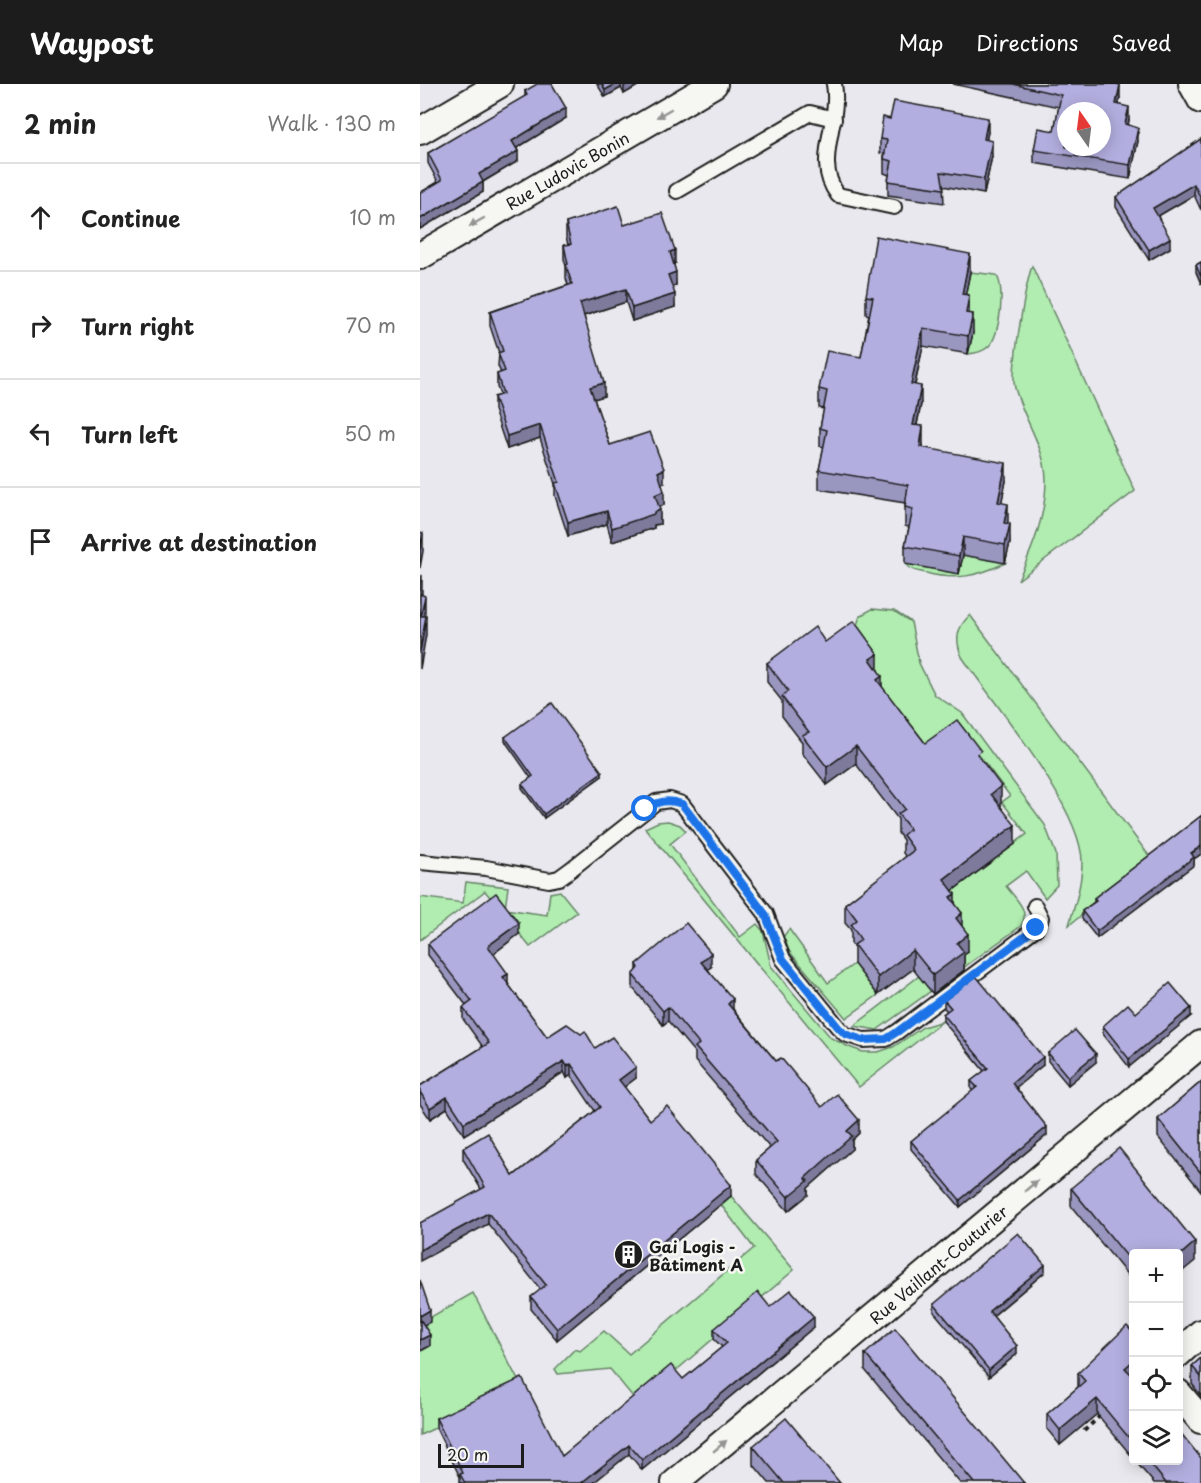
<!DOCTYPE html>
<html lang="en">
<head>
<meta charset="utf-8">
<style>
  body { margin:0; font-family:"Playpen Sans",sans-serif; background:#f6f6f6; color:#222 }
  .controls { position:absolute; right:18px; bottom:18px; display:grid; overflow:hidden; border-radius:6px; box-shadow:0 3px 15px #0003 }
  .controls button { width:54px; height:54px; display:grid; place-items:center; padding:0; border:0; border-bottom:2px solid #e0e0e0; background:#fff; color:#222; font:30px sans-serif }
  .compass { position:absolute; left:637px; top:18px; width:54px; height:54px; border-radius:50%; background:#fff; box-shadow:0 3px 15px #0003; rotate:346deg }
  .scale { position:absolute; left:18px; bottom:15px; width:86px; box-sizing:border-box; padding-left:6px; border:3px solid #1c1c1c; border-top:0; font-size:16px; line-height:21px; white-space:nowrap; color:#1c1c1c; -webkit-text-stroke:4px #f6f6f2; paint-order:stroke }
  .stop { position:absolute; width:18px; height:18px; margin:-14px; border:4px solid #1a73e8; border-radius:50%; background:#fff }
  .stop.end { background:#1a73e8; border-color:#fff; box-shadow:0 2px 6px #0008 }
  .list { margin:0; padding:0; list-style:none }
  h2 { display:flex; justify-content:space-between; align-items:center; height:78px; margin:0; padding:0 24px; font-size:26px }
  h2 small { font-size:20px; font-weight:400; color:#767676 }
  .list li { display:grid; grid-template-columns:39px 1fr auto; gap:18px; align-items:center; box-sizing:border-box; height:108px; padding:0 24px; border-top:2px solid #e0e0e0 }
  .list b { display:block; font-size:22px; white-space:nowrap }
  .list em { font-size:20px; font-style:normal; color:#767676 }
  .icon { flex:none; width:33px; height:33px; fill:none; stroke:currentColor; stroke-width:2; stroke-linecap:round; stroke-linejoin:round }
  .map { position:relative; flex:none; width:781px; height:1399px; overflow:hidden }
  header { display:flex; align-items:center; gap:36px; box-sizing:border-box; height:84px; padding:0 30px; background:#1c1c1c; color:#fff }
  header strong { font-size:28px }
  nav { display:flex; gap:33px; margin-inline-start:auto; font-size:21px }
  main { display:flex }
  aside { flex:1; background:#fff }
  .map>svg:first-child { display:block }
  .green { fill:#b1ecb1; stroke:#668466; stroke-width:1.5 }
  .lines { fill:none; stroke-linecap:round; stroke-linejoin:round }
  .lane-casing { stroke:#1c1c1c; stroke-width:18 }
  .street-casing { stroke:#1c1c1c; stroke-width:30 }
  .path { stroke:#1c1c1c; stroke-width:4; stroke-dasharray:4.5 4.5; stroke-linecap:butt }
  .lane { stroke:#f6f6f2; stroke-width:14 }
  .street { stroke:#f6f6f2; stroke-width:26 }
  .wall { fill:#9996c0; stroke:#1c1c1c; stroke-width:1.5 }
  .shaded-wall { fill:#7d7a9c; stroke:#1c1c1c; stroke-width:1.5 }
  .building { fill:#b2aedf; stroke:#1c1c1c; stroke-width:1.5; fill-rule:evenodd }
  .oneway { fill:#949492 }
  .route { stroke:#1a73e8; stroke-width:8 }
  .labels { text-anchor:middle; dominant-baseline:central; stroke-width:5; stroke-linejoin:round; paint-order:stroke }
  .street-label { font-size:16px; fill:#1c1c1c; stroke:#f6f6f2 }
  .poi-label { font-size:16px; font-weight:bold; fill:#1c1c1c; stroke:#f6f6f2; text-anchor:start }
</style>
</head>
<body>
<header>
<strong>Waypost</strong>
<nav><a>Map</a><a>Directions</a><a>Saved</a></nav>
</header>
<main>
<aside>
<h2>2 min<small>Walk · 130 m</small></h2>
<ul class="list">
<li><svg class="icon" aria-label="ahead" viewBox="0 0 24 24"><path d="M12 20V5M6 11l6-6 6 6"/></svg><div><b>Continue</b></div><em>10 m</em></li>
<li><svg class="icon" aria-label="right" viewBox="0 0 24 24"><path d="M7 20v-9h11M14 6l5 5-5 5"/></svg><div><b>Turn right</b></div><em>70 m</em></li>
<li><svg class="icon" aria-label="left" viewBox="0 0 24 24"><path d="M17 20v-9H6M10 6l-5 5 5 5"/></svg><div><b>Turn left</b></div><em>50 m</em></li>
<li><svg class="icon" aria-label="arrive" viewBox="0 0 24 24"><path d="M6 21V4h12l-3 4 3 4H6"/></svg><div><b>Arrive at destination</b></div></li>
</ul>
</aside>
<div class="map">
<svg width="781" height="1399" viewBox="0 0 781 1399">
  <rect width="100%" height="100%" fill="#e8e8ee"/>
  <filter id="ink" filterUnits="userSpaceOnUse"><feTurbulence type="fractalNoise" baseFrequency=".0167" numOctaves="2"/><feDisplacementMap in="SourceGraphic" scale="12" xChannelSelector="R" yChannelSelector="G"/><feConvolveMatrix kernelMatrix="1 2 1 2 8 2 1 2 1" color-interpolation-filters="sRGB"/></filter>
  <g filter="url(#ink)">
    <g class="green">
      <path d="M612,182l103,225 -117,89c15,-33 28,-64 28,-101 -1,-32 -23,-61 -31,-91 -5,-16 11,-105 17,-122z"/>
      <path d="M550,188l26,3c10,11 4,61 -7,71 -6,6 -13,7 -21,8l-6,-42z"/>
      <path d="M543,471l42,8c-27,13 -49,18 -79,10 -8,-2 -15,-2 -21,-9l53,10z"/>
      <path d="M452,525l22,2 17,11 8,41 16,32 27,18 83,112 11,29 1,31 -12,13 -19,-27 -20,15c9,12 25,25 15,40l-144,104 -23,-4 65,-50 31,-83 77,-59 -25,-32 8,-6 -47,-62 -38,27 -36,-47 -33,-86 4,-12z"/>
      <path d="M550,531l183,246 -84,64c6,-20 13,-41 13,-63 0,-53 -88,-159 -120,-205 -7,-16 -6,-29 8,-42z"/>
      <path d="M248,737l12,4 6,6 -16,13 70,93 17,-13 6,7 8,35 60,72 18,9 14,5h15l15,-5 30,-20 20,-6 -84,66 -214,-259 13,-6z"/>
      <path d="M46,798l42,5 -3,22 42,6 3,-22 10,-2 17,21 -47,35 -45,-56 -65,49v-43l43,6z"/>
      <path d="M369,845l39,54 26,-19 24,31 -32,23 -58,-68 -5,-13z"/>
      <path d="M311,1112l63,74 -156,133 -28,-34 -52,5 -3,-5 20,-20 5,2 24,-20 25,23 125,-106 -33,-43z"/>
      <path d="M53,1209l49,95 -102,47v-83l10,-6 -10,-19 9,-9z"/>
    </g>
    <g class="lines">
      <defs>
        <g id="lane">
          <path d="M414,0c7,40 -22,77 4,111l56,12"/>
          <path d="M257,107l133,-78 24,6"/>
          <path d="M0,778l66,6 63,12 10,-2 11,-8 86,-68 14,-2 12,4 84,110 17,45 55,68 7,7 18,6 23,-1 11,-7 139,-104 5,-10 -6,-12"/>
        </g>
        <g id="street">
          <path d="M772,0l9,16"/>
          <path d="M0,47l80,-47"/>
          <path d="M0,172l294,-172"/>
          <path d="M758,1270l23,-21"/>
          <path d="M758,1309l23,27"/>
          <path d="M255,1399l526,-439"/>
        </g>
      </defs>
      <use href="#lane" class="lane-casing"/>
      <use href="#street" class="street-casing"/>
      <path class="path" d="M664,1347l17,-16"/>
      <use href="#lane" class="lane"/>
      <use href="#street" class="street"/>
    </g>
    <g class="wall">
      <path d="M177,0h44l-17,10 -3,-6 -16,9z"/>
      <path d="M533,0h163l4,14 -1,6 10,16 -1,5 10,16 -8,38 -96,-16v-13l20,-19 5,-24z"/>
      <path d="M105,7l41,27 -49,30 1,13 -35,21v10l-63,37v-36l18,-11 -10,-19v-10l97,-56z"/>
      <path d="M568,48l-2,8 6,16 -8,38 -41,-8 1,17 -56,-8v-14l1,-6 -5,-2v-19l-4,-1v-14z"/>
      <path d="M781,55v71l-7,-15 -36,21 12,32 -21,12 -33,-53v-10z"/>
      <path d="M146,139l58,2 51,38h-1l2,22 -4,1 3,21 -43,14 -6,-19 -42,14 20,80 -10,3 16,46 54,38h-2l2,22 -5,2 1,17 -6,1v3l-42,14 -5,-18 -39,12 -13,-40v-12l-15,-46 -33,11 -13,-39v-13l6,-2 -3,-8v-13l4,-1 -3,-7 1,-13 -9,-27v-14l78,-27 -2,-7v-12l-2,-7v-14h4l-2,-9z"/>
      <path d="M781,178v22l-5,-12v-7z"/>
      <path d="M550,188l-5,22 8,39 -5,21 -45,-8 -8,39 6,19 -4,21 6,20v2l83,34 -5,22 7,21 2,19 -5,20 -42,-8 -4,19 -54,-10v-18l4,-19 -4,-1v-23l-86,-14v-19l5,-23 -4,-1v-18l4,-19 -5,-1v-19l42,-32 8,-42 -3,-1v-18z"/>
      <path d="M405,558l53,28 4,17 43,56 56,16 20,46h-1l15,39 -63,47 16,61 -4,3v15l-31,24 -20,-25 -35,26 -24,-31v-16l-3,-5v-13l-6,-7v-19l61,-47 -3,-4v-13l-5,-7v-14l-42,-55 -29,21 -25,-32v-11l-20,-26v-15l-15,-19v-19z"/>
      <path d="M85,653l97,39 -58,42 -22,-30v-4l9,-6 -26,-37z"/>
      <path d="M781,732v38l-7,5v6l-97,73 -15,-19v-8l12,-9v-4z"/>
      <path d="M99,850l-26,20 15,30 39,53 48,11 41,30 -12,9 26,33 81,76 -174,144 -26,-31v-12l10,-7 -53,-66 -7,-35 -18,-30v-11l50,28 82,-65 -24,-36 -4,3 -3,-6 -100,63 -17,-27 -17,11 -10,-15v-18l63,-39 -20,-28v-11l3,-3 -38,-50v-11z"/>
      <path d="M217,880l74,3 -3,2 25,40 43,52 46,46 37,26 -7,7v9l-44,39v7l-20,16 -32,-37v-14l14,-12 -75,-87v-8l-27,-32 -5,4 -30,-37v-13l4,-4z"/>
      <path d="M524,916l99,65 -27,22 31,48 -87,72 -49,-58v-8l62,-50 -2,-2v-8l13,-10 -41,-50v-7l4,-3 -3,-3z"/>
      <path d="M716,929l55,3 -62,51 -26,-33v-8z"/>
      <path d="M628,969l48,9 -28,23 -20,-24z"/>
      <path d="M781,998v109l-43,-54v-18z"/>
      <path d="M651,1104l124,73 -61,-7v29l-63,-77z"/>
      <path d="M625,1188l-52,44 24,38 -28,23 -55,-65v-8z"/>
      <path d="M350,1223l44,20 -172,143 -13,-16 -36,29h-133v-6l-24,-49v-10l126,38 121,-77 39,-32 -8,-8v-10z"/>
      <path d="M445,1270l159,129h-64l-95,-113z"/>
      <path d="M781,1274v38l-9,-12v-18z"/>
      <path d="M658,1289l55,3 1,1v82l-37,-45 -37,31 -13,-16v-15l31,-27z"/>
      <path d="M333,1362l87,37h-71l-16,-19z"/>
      <path d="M715,1377h44l22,22h-47z"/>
    </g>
    <g class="shaded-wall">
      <path d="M196,0h5v4l-16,9v-7z"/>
      <path d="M208,0h13l-17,10v-8z"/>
      <path d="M700,1v13l-4,19v-13z"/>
      <path d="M709,23v13l-4,18v-14z"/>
      <path d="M146,24v10l-54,33v-10z"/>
      <path d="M568,34v14l-4,21v-14z"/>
      <path d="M718,44v13l-8,38v-14z"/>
      <path d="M572,57v15l-8,38v-15z"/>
      <path d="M98,67v10l-39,23v-10z"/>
      <path d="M63,98v10l-63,37v-10z"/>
      <path d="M774,100v11l-41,24v-11z"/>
      <path d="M750,154v10l-21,12v-10z"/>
      <path d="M255,166v13l-5,2v-13z"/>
      <path d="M550,170v18l-8,40v-18z"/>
      <path d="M256,188v13l-8,3v-13z"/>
      <path d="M206,205v13l-46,15v-14z"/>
      <path d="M255,210v13l-43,14v-13z"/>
      <path d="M549,211v18l-3,18v-18z"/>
      <path d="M553,230v19l-5,21v-18z"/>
      <path d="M503,244v18l-12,56v-18z"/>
      <path d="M184,299v13l-14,4v-13z"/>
      <path d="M501,302v18l-8,39v-18z"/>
      <path d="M120,341v13l-33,11v-13z"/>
      <path d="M503,342v19l-3,20v-18z"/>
      <path d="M586,379v18l-8,39v-18z"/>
      <path d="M244,385v14l-6,2v-13z"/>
      <path d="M244,407v14l-9,3v-13z"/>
      <path d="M588,420v18l-4,19v-18z"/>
      <path d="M240,426v14l-6,1v3l-42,14v-14z"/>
      <path d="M187,427v13l-39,12v-14z"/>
      <path d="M590,440v19l-5,20v-18z"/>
      <path d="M3,449v18l-3,17v-18z"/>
      <path d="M543,453v18l-4,19v-18z"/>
      <path d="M2,491v19l-2,9v-19z"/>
      <path d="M5,512v18l-4,20v-18z"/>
      <path d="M6,532v19l-6,34v-18z"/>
      <path d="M458,570v18l-8,-13z"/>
      <path d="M462,592v18l-5,-14z"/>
      <path d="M436,662v18l-29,21v-18z"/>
      <path d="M182,688v4l-58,42v-4z"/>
      <path d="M581,702v19l-10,7v-18z"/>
      <path d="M595,741v19l-71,53v-18z"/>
      <path d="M781,762v8l-7,5v6l-97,73v-7z"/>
      <path d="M535,810v18l-5,-15z"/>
      <path d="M542,829v19l-6,-14z"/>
      <path d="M99,839v11l-31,24v-12z"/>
      <path d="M548,850v18l-4,3v15l-31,24v-19l24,-32z"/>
      <path d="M493,866v19l-35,26v-18z"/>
      <path d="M291,869v14l-10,8v-13z"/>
      <path d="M88,890v11l-5,-8z"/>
      <path d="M313,915v14l-5,-9z"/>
      <path d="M248,923v14l-5,4v-14z"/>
      <path d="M771,924v8l-62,51v-8z"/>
      <path d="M676,970v8l-28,23v-8z"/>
      <path d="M623,973v8l-31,26v-8z"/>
      <path d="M144,977v11l-100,63v-12z"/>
      <path d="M151,980v11l-4,3v-12z"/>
      <path d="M216,983v11l-17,13v-11z"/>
      <path d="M27,1013v11l-17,11v-11z"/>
      <path d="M439,1036v13l-7,7v9l-44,39v7l-20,16v-14l59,-66z"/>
      <path d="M627,1043v8l-87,72v-7z"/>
      <path d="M311,1101v11l-174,144v-11z"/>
      <path d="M68,1129v11l-68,37v-11z"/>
      <path d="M775,1158v19l-16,13v-18z"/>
      <path d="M625,1181v7l-56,47v-8z"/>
      <path d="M10,1226v12l-10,5v-11z"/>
      <path d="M394,1233v10l-172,143v-10z"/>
      <path d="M10,1251v11l-10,5v-11z"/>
      <path d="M597,1262v8l-28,23v-7z"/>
      <path d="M714,1276v15l-9,8v-15z"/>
      <path d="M677,1315v15l-37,31v-15z"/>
      <path d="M209,1361v9l-36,29h-12z"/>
    </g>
    <g class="building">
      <path d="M117,0h15l14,24 -54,33 6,10 -39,23 4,8 -63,37v-26l22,-13 -14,-27 99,-58 -2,-4z"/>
      <path d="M182,0h14l-11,6z"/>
      <path d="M593,0h103l4,1 -4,19 13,3 -4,17 13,4 -8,37 -96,-15 4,-22 16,3 7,-36zM646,27h36v36h-36z"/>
      <path d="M474,17l94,17 -4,21 8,2 -8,38 -43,-7 3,17 -56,-8 4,-20 -8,-2 3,-19 -7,-1 3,-22 7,2z"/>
      <path d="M781,55v60l-7,-15 -41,24 17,30 -21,12 -33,-53z"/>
      <path d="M198,122l6,19 38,-12 13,37 -5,2 6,20 -8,3 7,19 -43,14 -6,-19 -46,14 24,80 -14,4 20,58 40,-13 14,37 -6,3 6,19 -9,4 5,15 -6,2v2l-42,14 -5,-17 -39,11 -13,-39 4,-1 -19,-57 -33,11 -13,-39 9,-3 -6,-20 8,-3 -7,-18 5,-2 -13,-39 82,-28 -6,-19 2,-1 -4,-19 7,-1 -5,-21z"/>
      <path d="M456,152l94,18 -8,40 7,1 -3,18 7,1 -5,22 -45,-8 -12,56 10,2 -8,39 10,1 -3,21 86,16 -8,39 10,2 -4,19 6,1 -5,21 -42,-8 -4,19 -54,-10 8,-37 -8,-2 3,-22 -89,-15 8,-40 -7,-2 7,-37 -8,-2 8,-38 34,6 12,-60 -7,-1z"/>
      <path d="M781,178v15l-5,-12z"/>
      <path d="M0,448l3,1 -3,17z"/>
      <path d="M0,510l5,2 -4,20h5l-6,35z"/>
      <path d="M434,537l24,33 -8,5 12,17 -5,4 48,63 32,-23 24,31 -4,3 24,32 -10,8 24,31 -71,54 11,15 -5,3 12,16 -6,5 12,16 -11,9 7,9 -31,23 -20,-25 -35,27 -24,-32 7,-5 -10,-15 6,-5 -12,-16 69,-54 -11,-15 7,-6 -12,-15 7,-5 -49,-63 -29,21 -25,-32 7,-3 -27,-35 6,-6 -21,-28 48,-36 10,15z"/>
      <path d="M132,619l50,69 -58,42 -22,-30 11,-8 -28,-39z"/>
      <path d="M781,732v30l-10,7 3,4 -97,74 -15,-20 14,-10 -2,-3z"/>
      <path d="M76,809l23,30 -31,23 20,28 -5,3 44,60 20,-13 14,10 4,-3 10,17 17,-11 24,30 -17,13 31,40 17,-14 64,79 -174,144 -26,-32 15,-12 -58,-72 -68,37v-27l65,-36 -22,-39 25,-15 25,43 87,-69 -29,-43 -4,2 -3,-5 -100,62 -17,-26 -17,11 -10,-16v-6l69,-43 -26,-35 9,-7 -44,-57z"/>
      <path d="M266,839l25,30 -10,9 32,37 -5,5 48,57 5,-3 41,49 15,-13 22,26 -12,11 5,5 -47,42 3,3 -20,16 -32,-37 21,-18 -82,-95 4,-3 -31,-37 -5,4 -30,-36 6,-7 -2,-4z"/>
      <path d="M556,892l67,81 -31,26 35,44 -87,73 -49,-59 66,-54 -6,-6 17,-13 -45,-54 8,-6 -7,-8z"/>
      <path d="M750,899l21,25 -62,51 -26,-33 25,-22 8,9z"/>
      <path d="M655,946l21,24 -28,23 -20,-24z"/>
      <path d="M781,998v91l-43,-54z"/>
      <path d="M699,1064l76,94 -16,14v-2h-45v11l-63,-77z"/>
      <path d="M598,1149l27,32 -56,46 28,35 -28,24 -55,-66z"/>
      <path d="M0,1196l10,30 -10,6z"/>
      <path d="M371,1206l23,27 -172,143 -13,-15 -48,38h-116l-5,-9 3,-1 -27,-55 86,-40 40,78 109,-91 12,14 44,-36 -13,-14 44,-37 12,15z"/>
      <path d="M0,1235l10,16 -10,5z"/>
      <path d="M707,1242l7,8v26l-9,8 9,9v67l-37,-45 -37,31 -13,-16 38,-33 -7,-8z"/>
      <path d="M475,1244l129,155h-50l-109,-129z"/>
      <path d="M781,1274v19l-9,-11z"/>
      <path d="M366,1334l54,65h-56l-31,-37z"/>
      <path d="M759,1347l22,27v25h-35l-18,-22h31z"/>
    </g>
    <defs><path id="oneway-solid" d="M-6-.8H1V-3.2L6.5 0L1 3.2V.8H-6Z" transform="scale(1.5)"/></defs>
    <g class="oneway">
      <use href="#oneway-solid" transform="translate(244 29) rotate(150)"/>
      <use href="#oneway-solid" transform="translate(57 138) rotate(150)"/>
      <use href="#oneway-solid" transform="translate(611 1102) rotate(-40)"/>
      <use href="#oneway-solid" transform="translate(300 1362) rotate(-40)"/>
    </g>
  </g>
  <g class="lines" filter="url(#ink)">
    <path class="route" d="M225,725c14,-8 22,-10 37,-5l83,110 18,45 55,68 7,7 18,6 23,-1 11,-7 139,-104"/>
  </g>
  <defs>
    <symbol id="building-disc" viewBox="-11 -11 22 22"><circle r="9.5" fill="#1c1c1c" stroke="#f6f6f2"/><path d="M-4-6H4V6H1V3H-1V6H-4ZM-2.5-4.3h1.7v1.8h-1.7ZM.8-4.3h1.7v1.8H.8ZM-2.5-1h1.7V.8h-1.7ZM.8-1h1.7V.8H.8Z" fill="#fff"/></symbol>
  </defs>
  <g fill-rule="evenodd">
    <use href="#building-disc" x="192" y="1154" width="33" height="33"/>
  </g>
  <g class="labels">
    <g class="street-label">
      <text transform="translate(147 86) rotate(-30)">Rue Ludovic Bonin</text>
      <text transform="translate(518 1180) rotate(-40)">Rue Vaillant-Couturier</text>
    </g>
    <g class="poi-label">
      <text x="229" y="1162">Gai Logis -<tspan x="229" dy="18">Bâtiment A</tspan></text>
    </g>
  </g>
</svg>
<div class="controls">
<button>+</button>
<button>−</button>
<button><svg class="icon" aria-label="locate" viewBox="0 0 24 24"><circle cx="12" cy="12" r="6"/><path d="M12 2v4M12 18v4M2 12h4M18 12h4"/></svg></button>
<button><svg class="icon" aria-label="layers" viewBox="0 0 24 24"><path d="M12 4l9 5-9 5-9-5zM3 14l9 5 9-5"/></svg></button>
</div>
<svg class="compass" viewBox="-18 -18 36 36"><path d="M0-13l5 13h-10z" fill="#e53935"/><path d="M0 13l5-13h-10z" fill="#767676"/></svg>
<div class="scale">20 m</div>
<div class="stop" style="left:225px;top:725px"></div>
<div class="stop end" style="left:616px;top:844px"></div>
</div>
</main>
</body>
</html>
